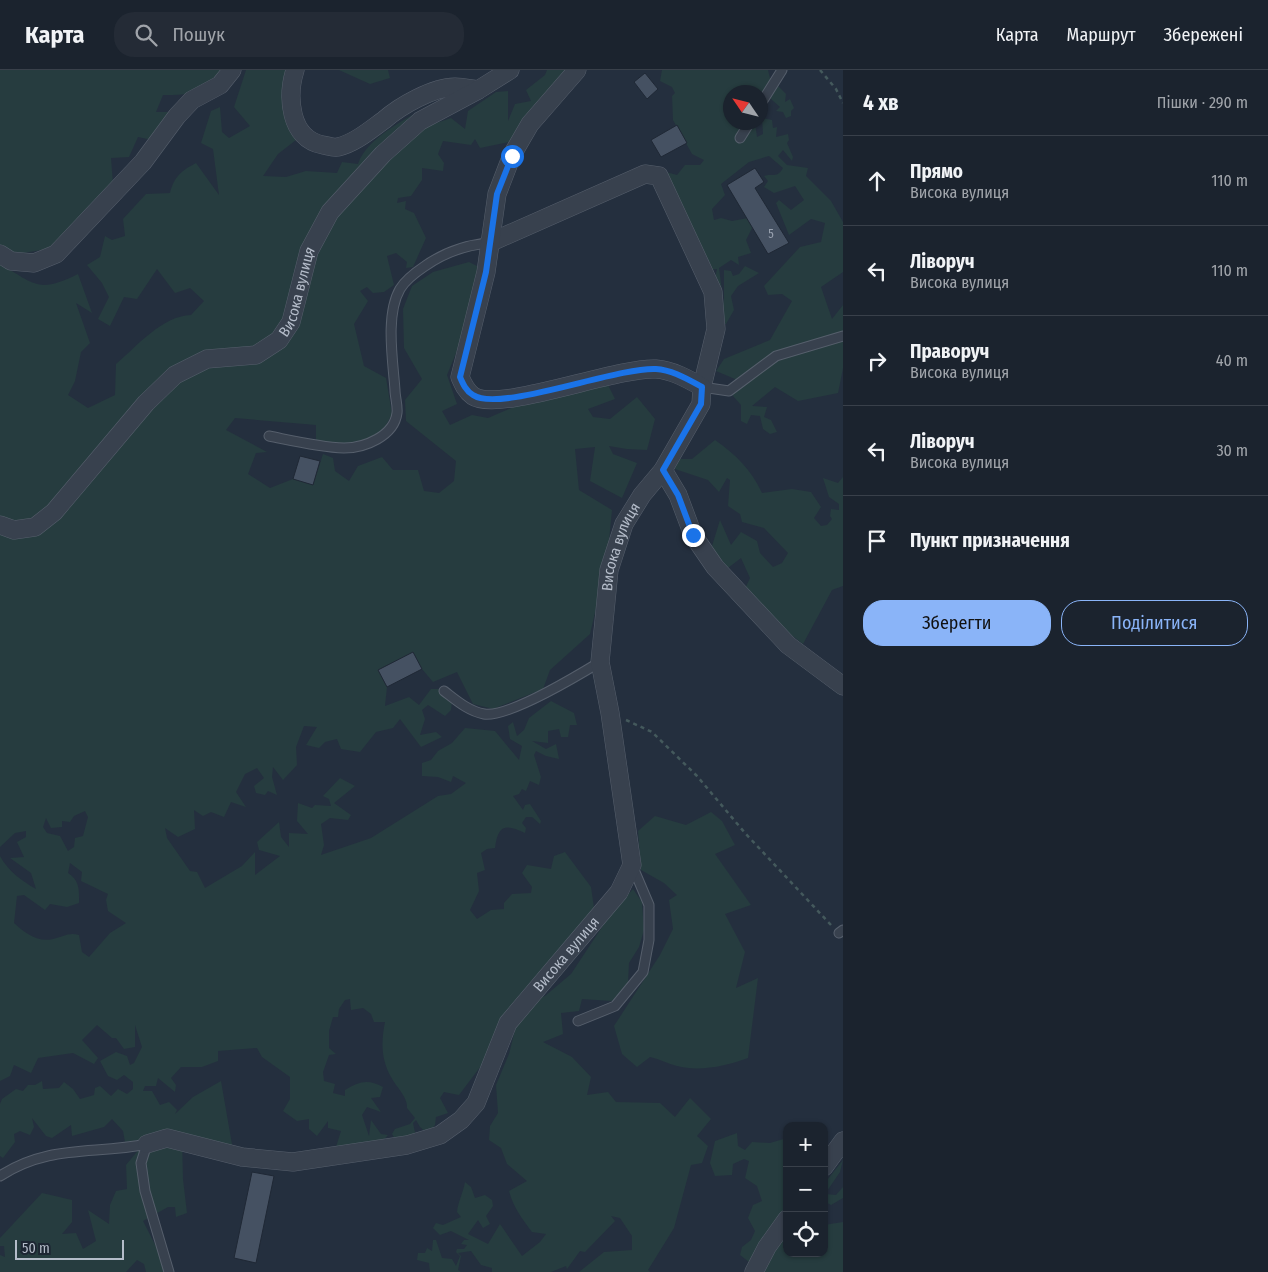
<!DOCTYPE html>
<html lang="uk">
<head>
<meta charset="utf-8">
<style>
  body { margin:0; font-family:"Fira Sans Condensed",sans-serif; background:#242b36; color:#f1f3f6 }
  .controls { position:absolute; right:15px; bottom:15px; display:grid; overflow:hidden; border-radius:10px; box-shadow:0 1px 4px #0004 }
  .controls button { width:45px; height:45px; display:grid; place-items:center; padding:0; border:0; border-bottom:1px solid #39404a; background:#1b232e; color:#f1f3f6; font:25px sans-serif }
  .compass { position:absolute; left:723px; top:15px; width:45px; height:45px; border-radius:50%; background:#1b232e; box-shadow:0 1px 4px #0004; rotate:305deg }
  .scale { position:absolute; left:15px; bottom:12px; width:109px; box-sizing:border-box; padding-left:5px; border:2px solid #b4bcc9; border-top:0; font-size:14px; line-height:18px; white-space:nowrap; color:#b4bcc9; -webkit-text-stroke:4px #1d2633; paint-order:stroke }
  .stop { position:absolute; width:15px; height:15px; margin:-11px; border:4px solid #1a73e8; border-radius:50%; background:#fff }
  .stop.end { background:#1a73e8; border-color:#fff; box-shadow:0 1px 5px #0008 }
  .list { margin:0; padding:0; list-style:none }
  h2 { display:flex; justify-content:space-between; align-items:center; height:65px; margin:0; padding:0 20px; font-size:21px }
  h2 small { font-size:16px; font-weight:400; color:#a0a4aa }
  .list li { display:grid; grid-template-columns:32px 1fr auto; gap:15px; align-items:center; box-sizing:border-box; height:90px; padding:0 20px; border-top:1px solid #39404a }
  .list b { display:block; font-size:19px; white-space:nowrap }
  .list p { margin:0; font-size:16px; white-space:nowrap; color:#a0a4aa }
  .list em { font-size:16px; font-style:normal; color:#a0a4aa }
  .actions { display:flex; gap:10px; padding:15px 20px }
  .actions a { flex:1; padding:11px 0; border:1px solid #8ab4f8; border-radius:20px; text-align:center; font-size:18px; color:#8ab4f8 }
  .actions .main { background:#8ab4f8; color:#111 }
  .icon { flex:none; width:28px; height:28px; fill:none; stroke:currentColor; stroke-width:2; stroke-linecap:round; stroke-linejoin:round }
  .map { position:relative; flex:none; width:843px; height:1202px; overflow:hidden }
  header { display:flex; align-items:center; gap:30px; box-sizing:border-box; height:70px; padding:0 25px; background:#1b232e; border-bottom:1px solid #39404a }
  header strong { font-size:24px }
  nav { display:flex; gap:28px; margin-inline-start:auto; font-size:18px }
  .search { width:350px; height:45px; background:#242b36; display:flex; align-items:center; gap:12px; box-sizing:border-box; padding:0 18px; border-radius:20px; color:#a0a4aa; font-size:19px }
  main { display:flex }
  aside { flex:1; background:#1b232e }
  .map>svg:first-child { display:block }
  .green { fill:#263c3f; fill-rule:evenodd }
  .building { fill:#455162; stroke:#1f2835 }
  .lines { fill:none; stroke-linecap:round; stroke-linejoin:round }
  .lane-casing { stroke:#565f6c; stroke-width:11 }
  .street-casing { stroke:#565f6c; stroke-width:19 }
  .path { stroke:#44595c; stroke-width:2.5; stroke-dasharray:4 4; stroke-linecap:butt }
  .lane { stroke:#38414e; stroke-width:9 }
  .street { stroke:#38414e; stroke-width:18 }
  .route { stroke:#1a73e8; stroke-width:6 }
  .labels { text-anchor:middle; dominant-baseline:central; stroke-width:4; stroke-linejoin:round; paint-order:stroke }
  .number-label { font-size:12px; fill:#98a1af }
  .street-label { font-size:15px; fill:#b4bcc9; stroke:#1d2633 }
</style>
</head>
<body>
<header>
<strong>Карта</strong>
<div class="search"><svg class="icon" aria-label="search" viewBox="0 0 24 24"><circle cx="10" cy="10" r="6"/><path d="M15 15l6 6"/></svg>Пошук</div>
<nav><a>Карта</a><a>Маршрут</a><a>Збережені</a></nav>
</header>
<main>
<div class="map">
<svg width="843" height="1202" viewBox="0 0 843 1202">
  <rect width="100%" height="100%" fill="#242f3e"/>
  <g class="green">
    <path d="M0,0h223c-17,24 -33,25 -60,25l-7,17h13l-17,28 -14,-3 -9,20 -18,1 2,26 -65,65 -37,6 -11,-6z"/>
    <path d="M246,0h44l-1,46 7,24 -18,14 -15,22 23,1 20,-6 31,2 5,-11 16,2c9,-28 57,-51 82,-62l-15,25 26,-9 14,11 3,-18 28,-19 12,-1v30l7,-17 16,-3 -5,-11 19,-15 2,-5h23l-61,72 -29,6 -5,-9 -4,6 -28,-4 -5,13 6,9 -1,8 -21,-3v12l-11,16 -13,2 -1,5 9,-2 -1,8 9,4 12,25 -13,29 -7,1 1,-6 -11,-9 -9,3 7,29 -10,7 -11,1 -6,-6 -7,4 8,10 -14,23 10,42 22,12 6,36 -10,19 -16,9 -21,2 -29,-1v-18l-81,-7 -9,12 41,22 -11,1 -8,21 22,14 23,-9 20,6 10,-31 10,4 2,13 14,10 9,-15 24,-9 11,13h25l6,21 15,2 15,-12 2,-20 -50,-40 -1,-21 17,-21 -18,-31 -1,-39 9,-23 21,-14 36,-10 12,6 -18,68 -16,39 10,29 -15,7 8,14 22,-10 16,3 28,-12 91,-23 8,16 -27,10 5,8 17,2 27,-22 18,22 -8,31 -20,-1 -18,-3 4,8 24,9 -15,35 -32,-17 5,-34 -20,2 4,41 33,20 -5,51 -17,73 -40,36 -7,19 -50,20 -20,-5 -16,-32 -24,10 -11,-13 -9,-17 -35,18 9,17 -2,19 24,-9 10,8 12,-16h8l13,13 -1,8 -6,6 -17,-11 -6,5 3,9 -5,16 16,-3 6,5 -21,10 -21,-28 -7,9 -17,4 -16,20 -19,-3 -4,-10 -12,3 -6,6 -13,-3 11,-18 -13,-1 -8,21 1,18 -14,15 -10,-13 -1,10 5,18 -9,-4 -3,4 -9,-2 -2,-7 10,-8 -7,-10 -12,6 -9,18 10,15 -15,-5 -7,15 -13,-5 -8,4 -9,-6 1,19 -17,8 -13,-9 2,10 23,33 7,1 8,16 37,-22 13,-14v23l25,-19 -21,-6 -2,-8 22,-20 2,15 8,10v-14l19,1 -11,-13 1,-18 14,5 3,-3 16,1 -2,-7 -6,-3 17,-18 15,8 -21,17 17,12 -3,5 -18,-2 -9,6 3,21 -3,10 50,-17 67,-42 13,-2 15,-11 -13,-7 -2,6 -13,-5 -16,-1v-13l9,-3 7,-9 14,-8 13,-15 30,3 24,29 3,-14 -12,-7 -2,-13 5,-4 4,14 7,-6 5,-12 22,-17 23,12 3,12h-7l-2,12h-7l-2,-8 -11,2v12l-16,-2 14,8 10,-5 3,15 -13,-3 -10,-5 -2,4 7,22 -2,8 -9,-4 -4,10 -4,-2 -3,5 -6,2 10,14 2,-5 5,-1 11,17 -1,3 -8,-7h-6l-4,6 4,5 -1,5c-19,-9 -27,-9 -30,15l-8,1 -6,4 4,17 -8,3 2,18 -9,19 7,9 14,-9 13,-1v-6l8,-9 19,-1 1,-6 -10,-14 5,-8 24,4 3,-13 11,-4 26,35 4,28 -136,180 -15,-3 -4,6 8,15 -12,4 -1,8 -7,9 -8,-7 -4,-7 -3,3 3,14 -19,5 -5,-8 3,-5 15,-5 5,-6 -8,-10c1,-11 -11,-21 -16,-31 -10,-18 -10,-35 -6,-55h-11l-3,-8 -8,-6 -12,2 -1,-11 -5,1 -6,9 -1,8h-5l-4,14v17l7,6 -7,1 -6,17 1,9 11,3 -2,9 12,3v-6c15,-9 23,-11 38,-3l-3,10 -9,1 10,14 -14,-5 -5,8 7,21 2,-16 10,14 7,1 -9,10 -44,5 6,-19 -13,-3v-7l-11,15 -8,-7v-10l-12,2 -14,-10 7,-12v-22l-28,-20 -5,-9 -39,3v10l-16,6h-21l-10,11 5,7 -1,7 -17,-14 -2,8h-11l-2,5h9l8,14 9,-3 8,8 -2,4 18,-17 28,-16 12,69 -51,-11 1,40 4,34 -11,4 -1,-10h-7l-25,14 26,51h-23l-2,-8 -7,-4 -11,12h-126v-17l5,2 -1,-11h-4v-8l42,-45 30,7v22l-10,12 14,-1 7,16 13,-8 -8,-31 21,14 1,-19 6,-14 11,-2 -1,-24 19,-23v-3l-20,3 -2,-11 -11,-12 -8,8 -32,9 -1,-11 -19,13 -6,-2 -14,-18 2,9 -4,8 -10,-4 -6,3 1,8 -12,16 -3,-2v-52l2,-5 14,-10 7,2 5,-6h7l7,-4 1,8 16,-1 5,-6 9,7 7,10 14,-4 1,-7 5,-2 11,10 7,-7 9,5 6,-5v-7l-9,-7 -7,5 -9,-4 -8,-15 16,-9 11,4 3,9 4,-2 8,-16 -7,-22v22l-11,2 -8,-11h-4l-15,-13 -15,15 16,18 -4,6 -21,-11 -35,5 -7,15 -17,-8 -4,11 -10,5v-225c8,15 22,25 36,33l-5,-16 -21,-15 14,-1 -7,-15 9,-5v-6l-11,2 -15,14v-583c35,20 38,30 78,10l14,39 -16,-10 14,40 -9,9 -6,29 -7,14 20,13 27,-13 1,-31c21,-18 46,-48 75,-49l13,-14 -14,-13 -15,5 -18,-24 -20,30 -13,-2 -14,29 -12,-7 11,-22 -7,-14 -15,-18 13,-8 5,-21 7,4 13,-4 -2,-17 23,-25 24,-1c4,-16 11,-22 26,-30l23,32 -6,-46 -12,-6 10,-32 9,-4 2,25 7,6 21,-12 -16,-19zM85,741l3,6 -5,19 -8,2 -1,9 -6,4 -8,-15 -13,-3 -4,-6 3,-9 5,10 11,-1v-6l8,1 4,-6zM70,793l12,9 -1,9 27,13 -2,6 2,11 18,12 -16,10 -21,24 -7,-5 -3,-17c-11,-3 -16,2 -26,4 -16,4 -29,-7 -39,-16l3,-27 7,-1 21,15 5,-6 17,3 12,-4c0,-13 1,-22 -11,-30z"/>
    <path d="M339,0h49l2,8 -20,6z"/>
    <path d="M662,0h106l2,8 16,16 -1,8 5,-3 4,9 -3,3v5l-5,2 -3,-6 -7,-1 4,-4 -9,-8 -5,-1 -5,10 -1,-16h-30v30l25,1 2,14 6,-3 -1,-16 10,2 1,8 4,-1 -1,10 12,-3 1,6 -2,3 6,14 -1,4 -9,-11 -5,6 9,9 21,3 -2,8 25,25 12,21v50l-22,15 11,32 11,-14v63l-5,25 -40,8 -23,-14 -23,19 15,1 -3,10 7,3 6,12 -7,2 -7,-5 -3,-13 -9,-1 -4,9 -6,-3v-16l-8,-9 2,-17 -19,-8 8,-12 46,-19 22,-39 -10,-7 -14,1 -4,-9 36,-39 21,-5 4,-19 -14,-4 -22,16 -13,-32 3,-3 12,10 13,-10 -9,-14 -21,7 -10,-6 4,-6 -4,-5c8,-3 13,3 19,-8l-14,-12 -20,6 -28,22 4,11 -13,14 2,11 7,-2 11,3 16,-3 5,8 -7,14 5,13 -13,4 1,8 -8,-5 -12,8 5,38v-36l7,1 2,5 6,-2 6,-8 14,7 -21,13 -7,10 3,14 -8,14 -6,1 -6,-43 3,-13 -8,1 -43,-98 11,3 8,-10h15l4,-5 -12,-6 -19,-34 -1,-24 3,-3 -3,-6 -12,-6z"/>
    <path d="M715,370c21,15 36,29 47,53l30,-4 19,3 10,15 -7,11 7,8 6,-1 5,-6 -2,-3 1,-7 8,1v-6l-10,-7 -6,-19 15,5 5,-6v109l-11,4 -29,54 -18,-14 -40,-41 5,-11 -9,-20 -13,10 5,12 -21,-34 8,-26 11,25 10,-13 16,9 3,12 13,14 9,-4 6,-10 -24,-25 -22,-6 -2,-8 -12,-8 2,-26 -3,-2 -8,14 -11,-12 -33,-11 -2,-6 6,-4h13z"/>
    <path d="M711,742l11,9 13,24 -20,9 36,51 -26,9 20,38 -9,36 22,-10 -10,80c-21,8 -49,14 -71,8 -9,-2 -17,-7 -27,-9l-13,10 -15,-13 -8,-28 46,-71 13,-26 -4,-29 8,-5 -13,-12 -23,-13 -3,-39 17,-15 31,9z"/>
    <path d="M633,819l9,13 2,28 -5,17 -10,16 -1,20 -16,18 -30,-2 -3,12 -18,2 2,21 -20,8 29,15 19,20 -4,18 21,-3 8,10 44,1 15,14 15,-19 21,21 -14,17 11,10 -6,17 -11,2 -17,63 -26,42 2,2h-71l25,-20 28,-2v-14l-12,-18 -9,-2 4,5 -30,31 -5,-1 -13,18 -1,-3 -15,6h-59v-4l-11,-3 -10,-14 -13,2 3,3 -3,14 3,2h-31l-1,-9 -12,-3 1,-7h7l2,-5 5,3 1,-11h3l6,18 10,1 4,7 4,-10 -4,-4 1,-3h7l3,-4 -6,-1 3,-4h5l-18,-9 -11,4 -7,-7 3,-5 7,2 18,-8 -4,-5c1,-10 6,-19 8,-30l6,5 4,11 10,-3 7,5 1,6 -7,10 4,8 -7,4 -5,-8 -10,14 20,10 12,-20 22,32 18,-14 6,-8 -14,-2c-9,-12 -19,-25 -23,-41l18,-10 -20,-17 -6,-16 -12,-8 1,-14 8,-13 -2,-28 13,-31 8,-32 16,-22 12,-4 26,-22 39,-59z"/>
    <path d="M737,1063l1,13 7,4 7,-8 18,1 17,-5v115h37v-28l19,-3v50h-95l1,-10 -9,-7 2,-8 9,-7 4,-9 -7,-13 5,-13 9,-4 -5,-15 -12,-8 4,-17 -5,-2 -11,5 -1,11 -17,1 -5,-13 5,-22z"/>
    <path d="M843,1090l-3,12 -15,22 11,1 7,-8v11l-12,7 -7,-4v-17z"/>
  </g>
  <g class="building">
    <path d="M645,3l13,16 -11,10 -13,-17z"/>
    <path d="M677,55l10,18 -26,14 -10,-17z"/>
    <path d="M755,98l9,14 -9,6 34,55 -21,11 -41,-69z"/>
    <path d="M300,386l20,5 -7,24 -20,-6z"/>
    <path d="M413,582l9,17 -35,18 -9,-17z"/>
    <path d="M252,1102l22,4 -18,87 -22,-5z"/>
  </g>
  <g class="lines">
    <defs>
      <g id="lane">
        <path d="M760,35l22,-35"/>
        <path d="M740,68l10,-16"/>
        <path d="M702,317l27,4 47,-35 67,-20"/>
        <path d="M269,366c25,5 50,11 75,12 21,0 50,-12 53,-35 1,-7 -2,-16 -2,-23 -2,-29 -10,-75 5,-101 6,-10 16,-17 25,-23 20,-14 40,-21 64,-23"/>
        <path d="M444,621c12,9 24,20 40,23 24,4 93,-38 116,-52"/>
        <path d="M839,863l4,-3"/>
        <path d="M578,951l37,-15 28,-34 6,-32v-35l-17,-40"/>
        <path d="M0,1106c50,-32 93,-21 147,-32l-6,19 4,28 24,81"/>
      </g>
      <g id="street">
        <path d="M295,0c-8,26 -6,69 28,75 5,1 11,3 15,2 17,-4 32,-17 46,-27 16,-14 49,-33 71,-33 8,0 16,2 23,3"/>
        <path d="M489,173l156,-69 14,2 54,116 3,37 -14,58"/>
        <path d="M0,184l11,7 23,2 22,-9 87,-92 34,-46 15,-16 28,-15 12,-15"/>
        <path d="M663,400l15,25 15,40 22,32 73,78 55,41"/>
        <path id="s1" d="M0,455l14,5 21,-3 19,-15 92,-109 29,-28 32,-16 49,-4 23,-15 12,-18 18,-71 21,-39 53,-58 37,-33 58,-31 32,-20"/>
        <path id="s2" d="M147,1074l20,-6 75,19 51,5 114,-17 33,-10 21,-15 15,-17 32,-80 111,-131 13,-27 -22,-152 -10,-51 9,-92 15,-46 18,-29 21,-25 38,-66 1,-17c-14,-8 -30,-17 -46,-18 -40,-2 -157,44 -183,27 -7,-5 -10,-12 -13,-19l26,-105 11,-78 15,-39 18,-31 47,-54"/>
        <path d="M824,1097l19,-26"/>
        <path d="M754,1202l13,-25 20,-28"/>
      </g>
    </defs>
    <use href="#lane" class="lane-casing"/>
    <use href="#street" class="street-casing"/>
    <g class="path">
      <path d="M820,0l16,19 7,14"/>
      <path d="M626,650l26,12 45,44 48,57 86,92"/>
    </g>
    <use href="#lane" class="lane"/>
    <use href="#street" class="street"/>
  </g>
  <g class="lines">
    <path class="route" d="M512,86l-15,38 -11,78 -26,105c3,7 6,14 13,18 26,18 143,-28 183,-26 16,1 31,10 46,18l-1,17 -38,66 15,25 15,40"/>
  </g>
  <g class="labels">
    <g class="number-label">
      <text x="771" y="164">5</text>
    </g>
    <g class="street-label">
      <text stroke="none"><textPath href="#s1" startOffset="408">Висока вулиця</textPath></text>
      <text stroke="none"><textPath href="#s2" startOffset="959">Висока вулиця</textPath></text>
      <text stroke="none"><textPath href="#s2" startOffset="524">Висока вулиця</textPath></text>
    </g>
  </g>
</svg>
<div class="controls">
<button>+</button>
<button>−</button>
<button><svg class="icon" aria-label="locate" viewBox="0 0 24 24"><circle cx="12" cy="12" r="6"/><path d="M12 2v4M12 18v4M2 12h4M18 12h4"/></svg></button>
</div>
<svg class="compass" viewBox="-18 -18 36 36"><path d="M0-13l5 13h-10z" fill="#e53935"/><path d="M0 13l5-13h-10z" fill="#a0a4aa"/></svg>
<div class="scale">50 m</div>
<div class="stop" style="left:512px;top:86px"></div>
<div class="stop end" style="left:693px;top:465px"></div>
</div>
<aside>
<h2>4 хв<small>Пішки · 290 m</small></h2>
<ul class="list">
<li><svg class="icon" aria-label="ahead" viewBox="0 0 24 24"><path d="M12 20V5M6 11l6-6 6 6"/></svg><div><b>Прямо</b><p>Висока вулиця</p></div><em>110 m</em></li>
<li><svg class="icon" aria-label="left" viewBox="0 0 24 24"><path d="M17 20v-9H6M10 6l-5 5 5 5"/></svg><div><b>Ліворуч</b><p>Висока вулиця</p></div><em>110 m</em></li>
<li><svg class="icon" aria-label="right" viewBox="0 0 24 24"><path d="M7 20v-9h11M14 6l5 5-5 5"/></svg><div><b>Праворуч</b><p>Висока вулиця</p></div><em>40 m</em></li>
<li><svg class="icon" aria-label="left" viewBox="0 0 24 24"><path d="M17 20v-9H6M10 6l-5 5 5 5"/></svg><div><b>Ліворуч</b><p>Висока вулиця</p></div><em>30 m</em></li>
<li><svg class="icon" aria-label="arrive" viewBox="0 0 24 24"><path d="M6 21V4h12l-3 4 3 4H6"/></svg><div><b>Пункт призначення</b></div></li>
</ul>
<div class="actions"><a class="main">Зберегти</a><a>Поділитися</a></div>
</aside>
</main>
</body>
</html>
